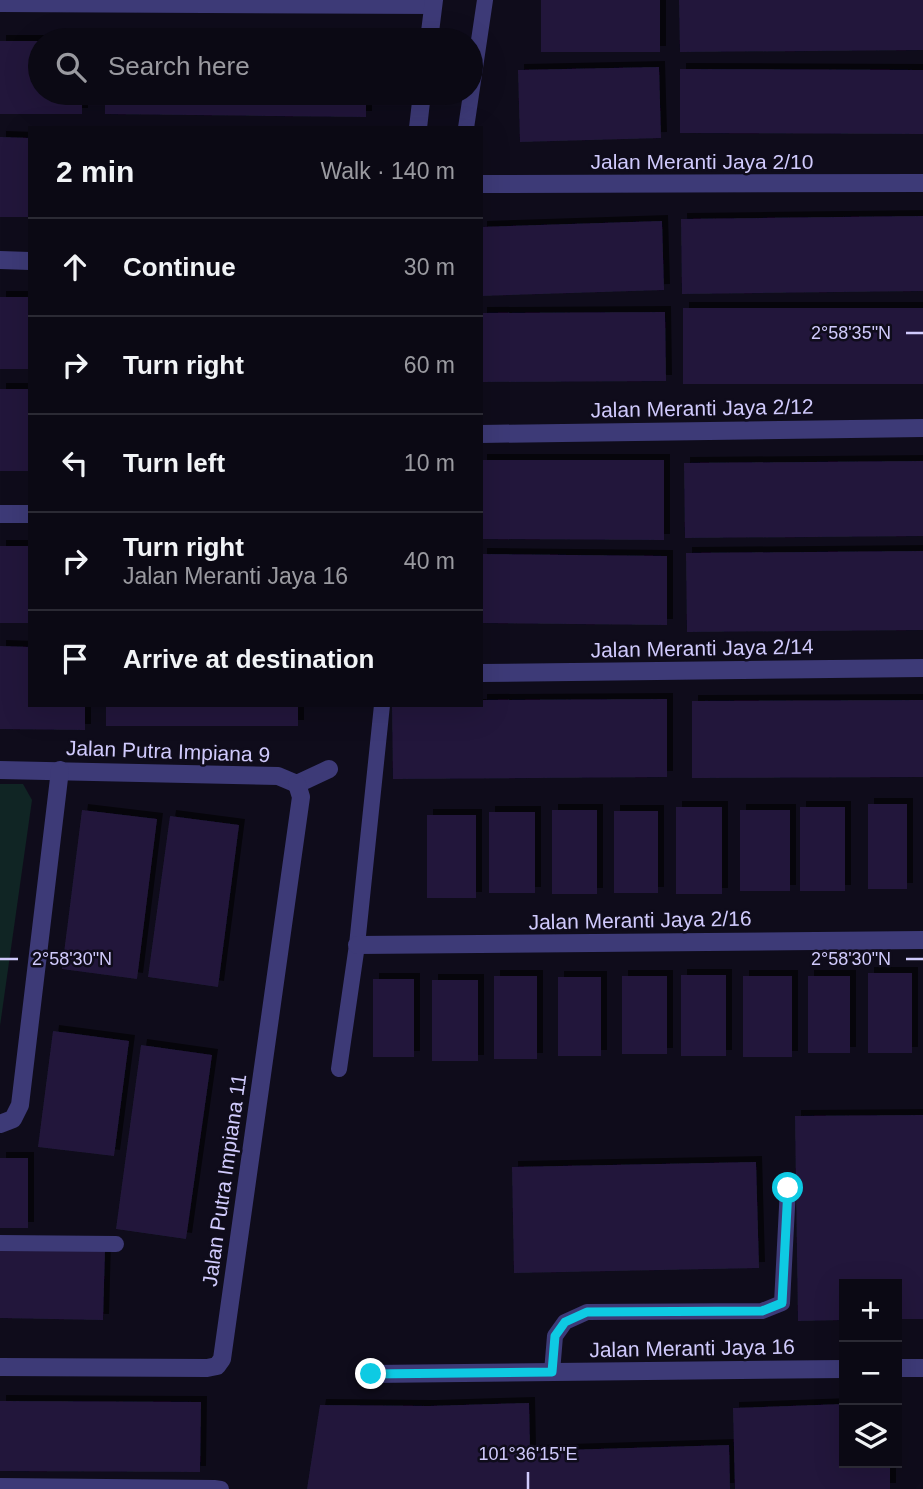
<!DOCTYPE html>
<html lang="en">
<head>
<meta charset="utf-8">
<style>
  body { margin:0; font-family:Helvetica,sans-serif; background:#191722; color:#f1f3f6 }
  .controls { position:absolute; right:21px; bottom:21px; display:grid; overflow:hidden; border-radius:0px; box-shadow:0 7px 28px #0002 }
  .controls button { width:63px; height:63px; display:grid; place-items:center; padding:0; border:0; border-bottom:2px solid #2b2a34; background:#0b0914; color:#f1f3f6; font:35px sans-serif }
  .stop { position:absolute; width:21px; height:21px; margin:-16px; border:5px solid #0ecae3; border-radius:50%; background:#fff }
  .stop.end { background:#0ecae3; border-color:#fff; box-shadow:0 2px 7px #0008 }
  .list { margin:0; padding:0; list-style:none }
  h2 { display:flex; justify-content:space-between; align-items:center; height:91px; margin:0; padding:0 28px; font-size:30px }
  h2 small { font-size:23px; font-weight:400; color:#9a9aa0 }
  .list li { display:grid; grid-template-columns:46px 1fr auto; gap:21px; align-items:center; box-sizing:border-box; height:98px; padding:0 28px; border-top:2px solid #2b2a34 }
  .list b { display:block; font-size:26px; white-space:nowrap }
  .list p { margin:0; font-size:23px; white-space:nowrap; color:#9a9aa0 }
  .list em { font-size:23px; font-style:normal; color:#9a9aa0 }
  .icon { flex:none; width:38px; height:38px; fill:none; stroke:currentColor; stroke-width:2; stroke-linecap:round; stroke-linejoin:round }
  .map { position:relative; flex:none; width:923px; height:1489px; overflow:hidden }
  .search { position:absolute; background:#0b0914; box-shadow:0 7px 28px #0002; left:28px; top:28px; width:455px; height:77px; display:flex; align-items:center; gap:18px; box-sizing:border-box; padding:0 24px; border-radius:38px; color:#9a9aa0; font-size:26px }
  .panel { position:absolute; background:#0b0914; box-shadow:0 7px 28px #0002; left:28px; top:126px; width:455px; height:581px; border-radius:0px }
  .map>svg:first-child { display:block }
  .green { fill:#102524 }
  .building { fill:#21193b; filter:url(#shadow) }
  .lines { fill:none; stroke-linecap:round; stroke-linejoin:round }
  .lane { stroke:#3d3a77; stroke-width:16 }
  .street { stroke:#3d3a77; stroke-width:18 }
  .route { stroke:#0ecae3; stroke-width:9 }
  .ticks { fill:none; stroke:#d0cafc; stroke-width:2.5 }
  .labels { text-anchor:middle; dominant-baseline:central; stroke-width:5; stroke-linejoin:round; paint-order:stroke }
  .street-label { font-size:21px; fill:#d0cafc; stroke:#0f0c1b }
  .ticks-label { font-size:18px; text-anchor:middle; fill:#d0cafc; stroke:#0f0c1b; stroke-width:5; stroke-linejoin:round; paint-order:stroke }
</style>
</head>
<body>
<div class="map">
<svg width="923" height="1489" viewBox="0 0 923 1489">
  <defs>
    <filter id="shadow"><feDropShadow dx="6" dy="-6" stdDeviation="0" flood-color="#0009"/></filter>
  </defs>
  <rect width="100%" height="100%" fill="#0f0c1b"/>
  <path class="green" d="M0,784h23l9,16 -32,226z"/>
  <g class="building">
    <rect x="541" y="0" width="119" height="52"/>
    <path d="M679,0h244v50l-243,2z"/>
    <path d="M106,36l107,2v2h-107z"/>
    <path d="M0,41h40v52h42v21h-82z"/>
    <path d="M659,67l2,71 -141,4 -2,-72z"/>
    <path d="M680,69l243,1v64l-243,-1z"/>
    <path d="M105,93h261v24l-261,-3z"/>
    <path d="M0,137l30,1v79h-30z"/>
    <path d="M923,216v75l-241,3 -1,-75z"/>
    <path d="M662,221l2,69 -183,6v-69z"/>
    <rect x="0" y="297" width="30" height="72"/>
    <rect x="683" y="308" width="240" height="76"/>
    <path d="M665,312l1,69 -185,1v-69z"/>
    <rect x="0" y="389" width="30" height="82"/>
    <path d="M481,460h183v80l-183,-1z"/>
    <path d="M923,461v75l-238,2 -1,-75z"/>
    <rect x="0" y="546" width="30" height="77"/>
    <path d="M923,551v79l-236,2 -1,-79z"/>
    <path d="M481,554l186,2v69l-186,-2z"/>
    <path d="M0,646l30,1v58h55v25l-85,-1z"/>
    <path d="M667,699v78l-274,2 -1,-74h89v-5z"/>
    <path d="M923,700v77l-231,1v-77z"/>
    <rect x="106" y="705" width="192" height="21"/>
    <rect x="868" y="804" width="39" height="85"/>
    <rect x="676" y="807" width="46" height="87"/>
    <rect x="800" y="807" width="45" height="84"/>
    <path d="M82,810l75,9 -20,160 -75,-10z"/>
    <rect x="552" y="810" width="45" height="84"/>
    <rect x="740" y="810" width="50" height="81"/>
    <rect x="614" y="811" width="44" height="82"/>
    <rect x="489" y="812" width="46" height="81"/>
    <rect x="427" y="815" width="49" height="83"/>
    <path d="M170,816l69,9 -21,162 -70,-10z"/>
    <rect x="868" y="973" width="44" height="80"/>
    <rect x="681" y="975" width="45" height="81"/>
    <rect x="494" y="976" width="43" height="83"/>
    <rect x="622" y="976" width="45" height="78"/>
    <rect x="743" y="976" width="49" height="81"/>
    <rect x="808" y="976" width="42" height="77"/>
    <rect x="558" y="977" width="43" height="79"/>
    <rect x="373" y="979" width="41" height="78"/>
    <rect x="432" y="980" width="46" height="81"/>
    <path d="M53,1031l76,10 -15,115 -76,-9z"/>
    <path d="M141,1045l71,10 -26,184 -70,-10z"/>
    <path d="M923,1115v204h-26v-35h-53v36l-46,1 -3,-205z"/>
    <rect x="0" y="1158" width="28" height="70"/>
    <path d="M756,1162l3,106 -245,5 -2,-106z"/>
    <path d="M0,1248l105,1 -2,71 -103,-2z"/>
    <path d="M0,1401l201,1 -1,70 -200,-1z"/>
    <path d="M529,1403l1,48 199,-6 1,44h-423l13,-84 109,1z"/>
    <path d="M844,1404v59h46v26h-155l-2,-81z"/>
  </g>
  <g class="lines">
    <g class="lane">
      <path d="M466,128l19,-128"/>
      <path d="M339,1069l18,-124 25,-240"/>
      <path d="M0,1243l116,1"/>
      <path d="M552,1372l3,-36 10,-14 22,-10 175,-1 20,-8 6,-115"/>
      <path d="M0,1486l214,2 7,1"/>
    </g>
    <g class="street">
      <path d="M0,3l433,2"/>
      <path d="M429,40l5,-40"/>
      <path d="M418,128l4,-35"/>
      <path d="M481,184l442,-1"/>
      <path d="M0,260l30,1"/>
      <path d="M481,434l442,-6"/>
      <path d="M0,514h30"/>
      <path d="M481,673l442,-5"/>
      <path d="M0,770l278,6 19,8 32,-15"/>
      <path d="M357,945l566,-5"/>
      <path d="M0,1124l13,-5 7,-14 40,-335"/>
      <path d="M0,1367l207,1 10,-2 5,-7 79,-562 -4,-13"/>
      <path d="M897,1368h26"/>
      <path d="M371,1374l473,-5"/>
    </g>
  </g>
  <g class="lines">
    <path class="route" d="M371,1374l181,-2 3,-36 10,-14 22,-10 175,-1 20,-8 6,-115"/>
  </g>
  <path class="ticks" d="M906,333h17M0,959h18M906,959h17M528,1472v17"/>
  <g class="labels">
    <g class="street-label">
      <text x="702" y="161">Jalan Meranti Jaya 2/10</text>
      <text transform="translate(702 408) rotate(-1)">Jalan Meranti Jaya 2/12</text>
      <text transform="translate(702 648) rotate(-1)">Jalan Meranti Jaya 2/14</text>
      <text transform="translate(168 751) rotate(2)">Jalan Putra Impiana 9</text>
      <text transform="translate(640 920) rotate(-1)">Jalan Meranti Jaya 2/16</text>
      <text transform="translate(224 1180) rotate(-82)">Jalan Putra Impiana 11</text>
      <text transform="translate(692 1348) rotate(-1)">Jalan Meranti Jaya 16</text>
    </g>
  </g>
  <g class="ticks-label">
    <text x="851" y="339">2°58'35"N</text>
    <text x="72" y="965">2°58'30"N</text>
    <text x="851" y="965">2°58'30"N</text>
    <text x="528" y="1460">101°36'15"E</text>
  </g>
</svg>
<div class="controls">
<button>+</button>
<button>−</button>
<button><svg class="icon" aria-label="layers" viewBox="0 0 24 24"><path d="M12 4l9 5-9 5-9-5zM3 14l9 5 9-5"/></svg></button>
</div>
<div class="stop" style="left:788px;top:1188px"></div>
<div class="stop end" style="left:371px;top:1374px"></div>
<div class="search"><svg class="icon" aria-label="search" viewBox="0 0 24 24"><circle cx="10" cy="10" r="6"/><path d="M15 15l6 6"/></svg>Search here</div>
<section class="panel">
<h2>2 min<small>Walk · 140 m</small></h2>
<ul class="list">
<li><svg class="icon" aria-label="ahead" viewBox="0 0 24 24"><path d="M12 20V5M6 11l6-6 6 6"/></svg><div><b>Continue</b></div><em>30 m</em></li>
<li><svg class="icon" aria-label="right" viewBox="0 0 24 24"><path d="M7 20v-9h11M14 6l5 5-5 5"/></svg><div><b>Turn right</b></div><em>60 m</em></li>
<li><svg class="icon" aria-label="left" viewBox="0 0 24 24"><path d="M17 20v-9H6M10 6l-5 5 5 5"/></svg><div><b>Turn left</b></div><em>10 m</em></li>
<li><svg class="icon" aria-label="right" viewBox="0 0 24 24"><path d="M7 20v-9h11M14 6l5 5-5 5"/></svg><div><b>Turn right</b><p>Jalan Meranti Jaya 16</p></div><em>40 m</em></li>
<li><svg class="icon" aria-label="arrive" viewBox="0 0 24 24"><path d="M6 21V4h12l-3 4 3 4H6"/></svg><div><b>Arrive at destination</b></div></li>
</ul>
</section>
</div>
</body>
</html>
